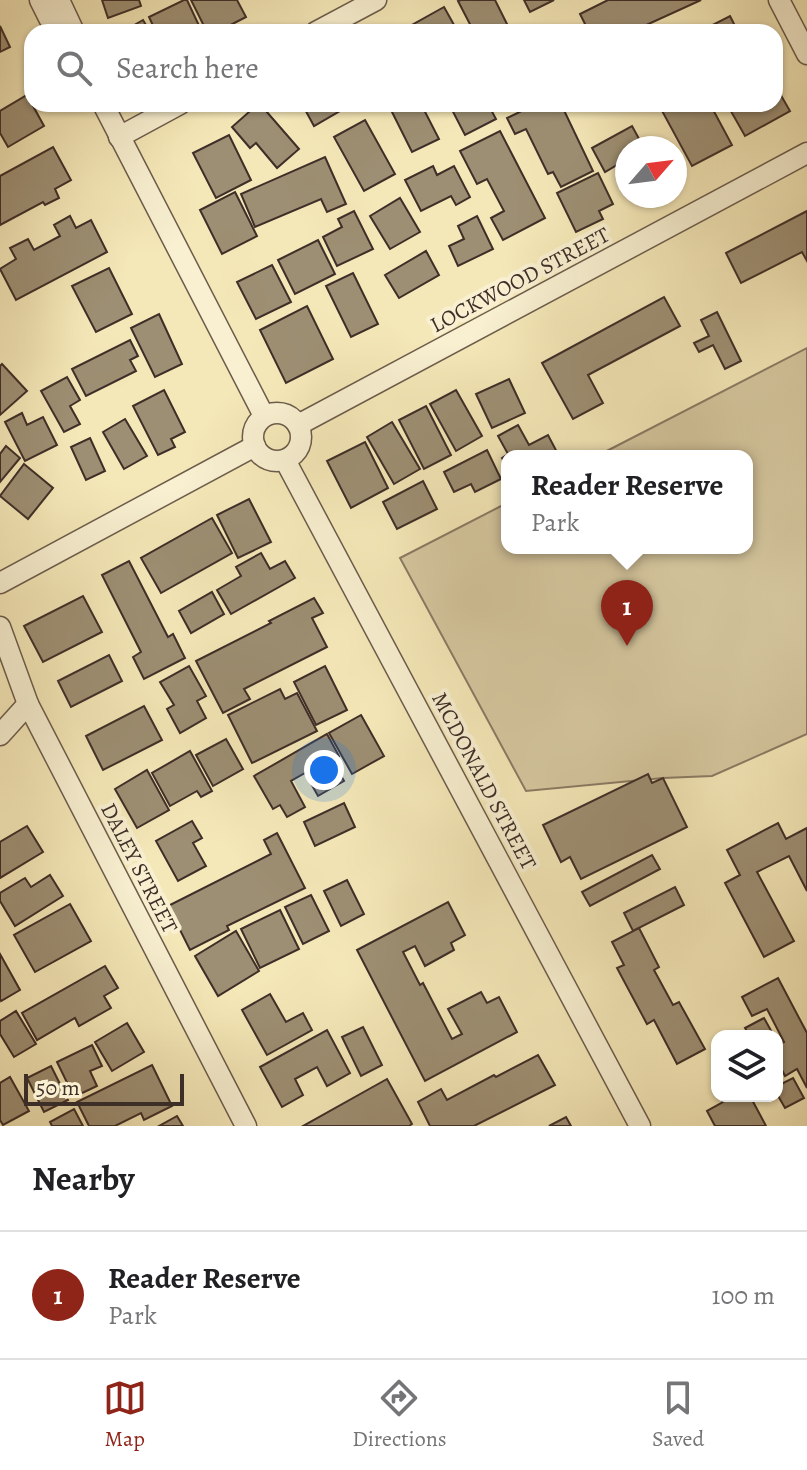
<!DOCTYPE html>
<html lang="en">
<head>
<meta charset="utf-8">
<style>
  body { margin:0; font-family:Alegreya,serif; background:#f6f6f6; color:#202124 }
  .controls { position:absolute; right:24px; bottom:24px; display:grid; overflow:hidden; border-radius:16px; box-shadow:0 2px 6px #0004 }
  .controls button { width:72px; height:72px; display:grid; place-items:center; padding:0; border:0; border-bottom:2px solid #e0e0e0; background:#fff; color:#202124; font:40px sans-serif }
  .compass { position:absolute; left:615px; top:136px; width:72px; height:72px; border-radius:50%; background:#fff; box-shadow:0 2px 6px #0004; rotate:62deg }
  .scale { position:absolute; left:24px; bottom:20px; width:160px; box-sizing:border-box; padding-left:8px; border:4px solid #3e2e28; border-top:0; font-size:22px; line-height:28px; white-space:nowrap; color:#3e2e28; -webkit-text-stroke:6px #f8f0d1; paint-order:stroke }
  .you { position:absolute; left:324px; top:770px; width:28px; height:28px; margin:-20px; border:6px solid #fff; border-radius:50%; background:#1a73e8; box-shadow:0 0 0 12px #1a73e833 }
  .badge { display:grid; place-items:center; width:52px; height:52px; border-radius:50%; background:#8f2418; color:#fff; font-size:26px; font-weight:700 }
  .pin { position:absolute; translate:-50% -66px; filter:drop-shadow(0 2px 4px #0008) }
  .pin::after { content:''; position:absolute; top:42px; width:28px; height:24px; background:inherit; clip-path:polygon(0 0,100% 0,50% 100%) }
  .popup { position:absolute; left:501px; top:450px; width:252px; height:104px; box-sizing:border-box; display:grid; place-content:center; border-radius:16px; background:#fff; filter:drop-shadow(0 2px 6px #0005); font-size:26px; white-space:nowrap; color:#757577 }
  .popup b { font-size:30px; color:#202124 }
  .popup::after { content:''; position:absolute; left:50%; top:100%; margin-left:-16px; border:16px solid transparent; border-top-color:#fff }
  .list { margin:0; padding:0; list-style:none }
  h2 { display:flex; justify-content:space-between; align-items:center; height:104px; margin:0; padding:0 32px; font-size:34px }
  h2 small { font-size:26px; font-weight:400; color:#757577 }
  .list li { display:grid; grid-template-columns:52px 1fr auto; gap:24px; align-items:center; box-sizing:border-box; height:128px; padding:0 32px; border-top:2px solid #e0e0e0 }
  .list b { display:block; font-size:30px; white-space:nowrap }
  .list p { margin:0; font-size:26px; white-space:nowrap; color:#757577 }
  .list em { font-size:26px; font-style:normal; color:#757577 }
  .icon { flex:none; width:44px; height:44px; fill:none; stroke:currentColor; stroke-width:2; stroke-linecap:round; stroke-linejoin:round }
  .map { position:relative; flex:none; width:807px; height:1126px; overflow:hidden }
  .search { position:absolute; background:#fff; box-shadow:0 2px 6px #0004; left:24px; right:24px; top:24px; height:88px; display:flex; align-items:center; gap:20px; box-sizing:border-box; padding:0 28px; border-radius:24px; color:#757577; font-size:30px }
  .sheet { height:232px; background:#fff }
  nav { display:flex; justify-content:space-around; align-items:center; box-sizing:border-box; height:112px; border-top:2px solid #e0e0e0; background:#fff; font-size:22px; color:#757577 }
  nav a { display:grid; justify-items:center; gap:4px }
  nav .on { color:#8f2418 }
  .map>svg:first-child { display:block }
  .green { fill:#d6c8a0; stroke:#8a7b64; stroke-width:2 }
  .building { fill:#9d8f73; stroke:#3e2e28; stroke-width:2 }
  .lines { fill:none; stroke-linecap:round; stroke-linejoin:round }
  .street-casing { stroke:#6c5c4c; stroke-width:23 }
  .street { stroke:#f8f0d1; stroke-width:20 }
  .labels { text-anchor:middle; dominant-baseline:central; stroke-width:8; stroke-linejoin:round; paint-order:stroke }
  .street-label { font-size:22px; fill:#3e2e28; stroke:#f8f0d1 }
</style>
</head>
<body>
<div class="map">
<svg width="807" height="1126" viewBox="0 0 807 1126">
  <rect width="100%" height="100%" fill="#f5e8b8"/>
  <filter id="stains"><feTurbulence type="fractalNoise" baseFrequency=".0025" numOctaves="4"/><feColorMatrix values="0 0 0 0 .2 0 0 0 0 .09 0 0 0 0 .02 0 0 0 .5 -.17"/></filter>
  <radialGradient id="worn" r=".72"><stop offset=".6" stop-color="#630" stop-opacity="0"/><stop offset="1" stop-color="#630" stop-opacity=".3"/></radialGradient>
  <path class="green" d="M807,348v386l-95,42 -49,2 -137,13 -126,-233 107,-55v45h240v-92h-150z"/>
  <g class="building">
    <path d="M102,0h37l2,6 -33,12z"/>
    <path d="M184,0h3l15,32h-46l-7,-15z"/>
    <path d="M191,0h46l9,17 -29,15h-10z"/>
    <path d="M461,0h34l16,32h-37l-16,-31z"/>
    <path d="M524,0h30l-24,12z"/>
    <path d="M608,0h93l-70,32h-42l-9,-18z"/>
    <path d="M444,7l14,25h-54l-1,-2z"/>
    <path d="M730,16l8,16h-39z"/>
    <path d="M143,20l7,12h-28z"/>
    <path d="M0,26l10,21 -10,5z"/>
    <path d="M775,85l15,26 -45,25 -17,-30 4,-2h43z"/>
    <path d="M27,95l17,31 -36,21 -8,-14v-22z"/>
    <path d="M258,104h2l39,45 -22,19 -21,-25 -6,5 -18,-21z"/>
    <path d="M302,104h50l-38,22z"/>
    <path d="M388,104h33l18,35 -27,13z"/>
    <path d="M449,104h39l8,15 -31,16z"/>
    <path d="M536,104h25l32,67 -32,16 -8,-15 -5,2 -22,-45 -11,5 -8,-16z"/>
    <path d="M670,104h40l22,41 -40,21 -31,-57z"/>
    <path d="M365,120l30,54 -31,17 -30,-54z"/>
    <path d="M632,126l12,22h-17v11l-22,13 -13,-24z"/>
    <path d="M500,131l45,87 -42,22 -12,-22 13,-7 -17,-32 -10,5 -17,-33z"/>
    <path d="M229,135l22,45 -35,18 -23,-45z"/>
    <path d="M53,147l18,33 -16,9 4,9 -14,7 -2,-3 -43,23v-49z"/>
    <path d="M325,157l21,47 -19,8 -6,-13 -66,28 -14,-33z"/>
    <path d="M433,166l4,9 17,-9 16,31 -14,8 -5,-9 -30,15 -16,-31z"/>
    <path d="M598,173l15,31 -14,7 4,8 -27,13 -19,-39z"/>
    <path d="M235,192l22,44 -35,18 -22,-44z"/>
    <path d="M400,198l20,34 -30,17 -20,-33z"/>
    <path d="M354,211l19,38 -36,17 -14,-29 19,-10 -4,-8z"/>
    <path d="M807,211v50l-5,-9 -61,31 -15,-30z"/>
    <path d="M70,216l6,12 15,-8 16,32 -91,48 -16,-31 16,-10 -6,-11 18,-9 6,11 26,-14 -6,-11z"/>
    <path d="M477,216l16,33 -35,17 -9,-20 15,-7 -6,-13z"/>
    <path d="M318,240l17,34 -40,20 -17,-34z"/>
    <path d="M426,251l13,24 -40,23 -14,-23z"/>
    <path d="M272,265l19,37 -35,17 -19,-37z"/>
    <path d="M109,268l23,46 -36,18 -24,-46z"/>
    <path d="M353,273l25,51 -27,13 -25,-51z"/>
    <path d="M664,297l16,29 -92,49 15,28 -30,16 -31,-56z"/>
    <path d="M307,306l26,53 -47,24 -26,-53z"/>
    <path d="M717,312l24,49 -16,8 -12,-24 -14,7 -5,-9 15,-7 -8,-16z"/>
    <path d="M159,314l23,50 -27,13 -24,-49z"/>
    <path d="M130,340l8,16 -8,4 6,11 -50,25 -14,-27z"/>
    <path d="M2,364l25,27 -27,24v-49z"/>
    <path d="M67,377l13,23 -10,6 10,18 -16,8 -23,-41z"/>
    <path d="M509,379l16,34 -33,15 -16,-34z"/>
    <path d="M164,390l21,42 -14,7 4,8 -17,8 -25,-49z"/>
    <path d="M456,390l26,46 -26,15 -26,-47z"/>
    <path d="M426,406l25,49 -27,14 -25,-49z"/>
    <path d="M22,413l5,12 16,-8 14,28 -32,16 -20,-39z"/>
    <path d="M125,419l22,37 -23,13 -21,-37z"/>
    <path d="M392,422l28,47 -26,15 -27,-47z"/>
    <path d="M518,425l11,20 19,-10 11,21h-52v11l-5,-9 6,-4 -10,-18z"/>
    <path d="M90,438l15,33 -19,9 -15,-33z"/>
    <path d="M365,442l23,46 -37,20 -24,-47z"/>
    <path d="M6,446l14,12 -20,24v-28z"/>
    <path d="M487,450l14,29 -26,13 -4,-8 -17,8 -10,-20z"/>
    <path d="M24,464l29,24 -25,31 -28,-23z"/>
    <path d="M423,481l14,28 -40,20 -14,-27z"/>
    <path d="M249,499l22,43 -33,16 -21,-43z"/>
    <path d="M212,518l20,35 -71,40 -20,-35z"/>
    <path d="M261,553l9,16 15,-8 10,17 -64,36 -14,-24 24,-14 -5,-9z"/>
    <path d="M129,561l39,76 5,-3 12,24 -41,21 -11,-22 8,-5 -39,-77z"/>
    <path d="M212,592l12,22 -33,19 -12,-22z"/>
    <path d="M83,596l19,36 -59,30 -19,-36z"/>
    <path d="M314,598l9,15 -11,5 15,29 -83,42 6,10 -27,14 -27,-52 75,-38 -2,-2z"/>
    <path d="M109,655l13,26 -51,26 -13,-26z"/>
    <path d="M189,666l17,30 -9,5 9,17 -26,15 -13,-24 7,-4 -14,-23z"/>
    <path d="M325,666l22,44 -31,15 -22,-43z"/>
    <path d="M280,689l5,10 12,-6 20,38 -65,32 -24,-48z"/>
    <path d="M144,706l18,34 -59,30 -17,-34z"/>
    <path d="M361,715l23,41 -32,18 -23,-41z"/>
    <path d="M327,734l12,22 -7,4 12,21 -26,15 -13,-23 -14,8 14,26 -18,10 -7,-12 -7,4 -19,-33z"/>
    <path d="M226,739l17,30 -30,17 -17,-31z"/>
    <path d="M190,751l22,40 -11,6 -4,-6 -27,15 -18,-33z"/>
    <path d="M147,770l22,40 -32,18 -22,-39z"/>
    <path d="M648,774l4,9 11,-5 24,49 -106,52 -11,-22 -9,5 -18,-37z"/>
    <path d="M344,803l11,24 -40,19 -11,-24z"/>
    <path d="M192,821l10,17 -9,5 13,23 -28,15 -22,-40z"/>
    <path d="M778,823l8,16 21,-11v63l-18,-35 -32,16 37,69 -30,16 -39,-74 15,-8 -13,-25z"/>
    <path d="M27,826l16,26 -43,26v-36z"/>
    <path d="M277,833l28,55 -78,38 2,4 -39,20 -22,-44 103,-52 -7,-14z"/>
    <path d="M652,855l8,14 -70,37 -8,-14z"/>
    <path d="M50,875l13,21 -48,30 -15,-25v-8l25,-15 6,9z"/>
    <path d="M347,880l17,34 -23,12 -17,-35z"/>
    <path d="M675,887l9,18 -51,26 -9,-18z"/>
    <path d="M311,895l18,36 -26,13 -18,-37z"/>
    <path d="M448,902l17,33 -14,8 3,7 -29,16 -10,-20 -12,6 17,33 3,-2 29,56 10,-5 -14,-25 33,-17 6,11 12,-6 18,35 -92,49 -68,-131z"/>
    <path d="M70,904l21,37 -56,31 -21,-37z"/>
    <path d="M280,910l19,39 -39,19 -19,-39z"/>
    <path d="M639,928l20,39 -5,3 19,35 6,-3 26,47 -28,15 -23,-44 -7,4 -30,-56 7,-3 -12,-23z"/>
    <path d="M236,931l23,40 -41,25 -23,-40z"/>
    <path d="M0,954l20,36 -19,11 -1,-2z"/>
    <path d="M105,966l13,22 -14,8 7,12 -32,18 -4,-8 -38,22 -15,-27z"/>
    <path d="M778,978l29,55v55l-10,-19 -12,7 -8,-16v-15l7,-3 -17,-33 -15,7 -10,-19z"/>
    <path d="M270,994l16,28 17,-9 9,17 -45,25 -25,-45z"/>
    <path d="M16,1011l20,33 -22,13 -14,-23v-13z"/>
    <path d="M764,1018l10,18h-24l-5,-8z"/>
    <path d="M127,1023l17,29 -32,19 -17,-29z"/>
    <path d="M363,1027l19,38 -21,11 -19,-39z"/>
    <path d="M327,1030l23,43 -23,13 -10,-19 -22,12 8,16 -21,12 -22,-40z"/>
    <path d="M92,1045l10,21 -12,5 7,15 -23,11 -17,-35z"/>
    <path d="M538,1055l17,30 -81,41h-44l-12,-24 23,-13 6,11 47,-25 2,2z"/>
    <path d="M152,1065l20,41 -28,14 -3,-7 -26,13h-26l-12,-24z"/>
    <path d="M51,1066l17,34 -24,12 -17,-34z"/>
    <path d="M10,1077l19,34 -26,14 -3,-5v-37z"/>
    <path d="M793,1078l11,20 -19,10 -8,-14v-8z"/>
    <path d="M387,1079l25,45 -3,2h-106z"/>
    <path d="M734,1096h16l16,30h-51l-8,-15z"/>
    <path d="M74,1109l9,17h-31l-2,-4z"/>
    <path d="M177,1116l6,10h-24z"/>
    <path d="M566,1117l5,9h-22z"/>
  </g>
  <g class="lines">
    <defs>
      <g id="street">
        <path d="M40,0l16,32"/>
        <path d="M59,0l15,32"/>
        <path d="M779,0l28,54"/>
        <path d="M316,32l60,-32"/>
        <path d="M103,104l161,312"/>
        <path d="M119,137l61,-33"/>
        <circle cx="277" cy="437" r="24"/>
        <path d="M298,425l509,-272"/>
        <path d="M285,460l355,666"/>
        <path d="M0,583l255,-137"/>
        <path d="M0,627l28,77 218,422"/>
        <path d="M0,735l28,-31"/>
      </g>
    </defs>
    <use href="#street" class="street-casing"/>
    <use href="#street" class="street"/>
  </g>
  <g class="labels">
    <g class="street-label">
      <text transform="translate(520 280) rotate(-28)">LOCKWOOD STREET</text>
      <text transform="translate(484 781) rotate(62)">MCDONALD STREET</text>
      <text transform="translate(139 868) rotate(63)">DALEY STREET</text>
    </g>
  </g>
  <rect width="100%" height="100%" filter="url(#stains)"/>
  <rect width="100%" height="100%" fill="url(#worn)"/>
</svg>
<div class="controls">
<button><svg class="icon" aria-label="layers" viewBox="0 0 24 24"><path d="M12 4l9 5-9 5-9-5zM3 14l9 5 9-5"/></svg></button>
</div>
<svg class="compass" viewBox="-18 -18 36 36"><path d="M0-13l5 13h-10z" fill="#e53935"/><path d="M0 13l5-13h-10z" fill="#757577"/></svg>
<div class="scale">50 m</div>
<div class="you"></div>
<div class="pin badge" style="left:627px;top:646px">1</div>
<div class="popup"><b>Reader Reserve</b>Park</div>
<div class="search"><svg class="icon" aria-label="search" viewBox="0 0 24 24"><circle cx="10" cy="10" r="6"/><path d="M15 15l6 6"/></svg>Search here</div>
</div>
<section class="sheet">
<h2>Nearby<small></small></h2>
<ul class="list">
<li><span class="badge">1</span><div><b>Reader Reserve</b><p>Park</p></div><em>100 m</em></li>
</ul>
</section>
<nav>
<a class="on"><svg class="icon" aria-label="map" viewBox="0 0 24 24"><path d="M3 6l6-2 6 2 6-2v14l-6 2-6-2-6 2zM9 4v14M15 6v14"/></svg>Map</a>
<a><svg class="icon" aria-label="directions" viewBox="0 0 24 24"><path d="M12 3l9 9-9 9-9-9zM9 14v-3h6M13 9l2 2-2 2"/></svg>Directions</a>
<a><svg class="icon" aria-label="saved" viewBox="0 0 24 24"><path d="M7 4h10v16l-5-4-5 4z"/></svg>Saved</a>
</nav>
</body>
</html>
